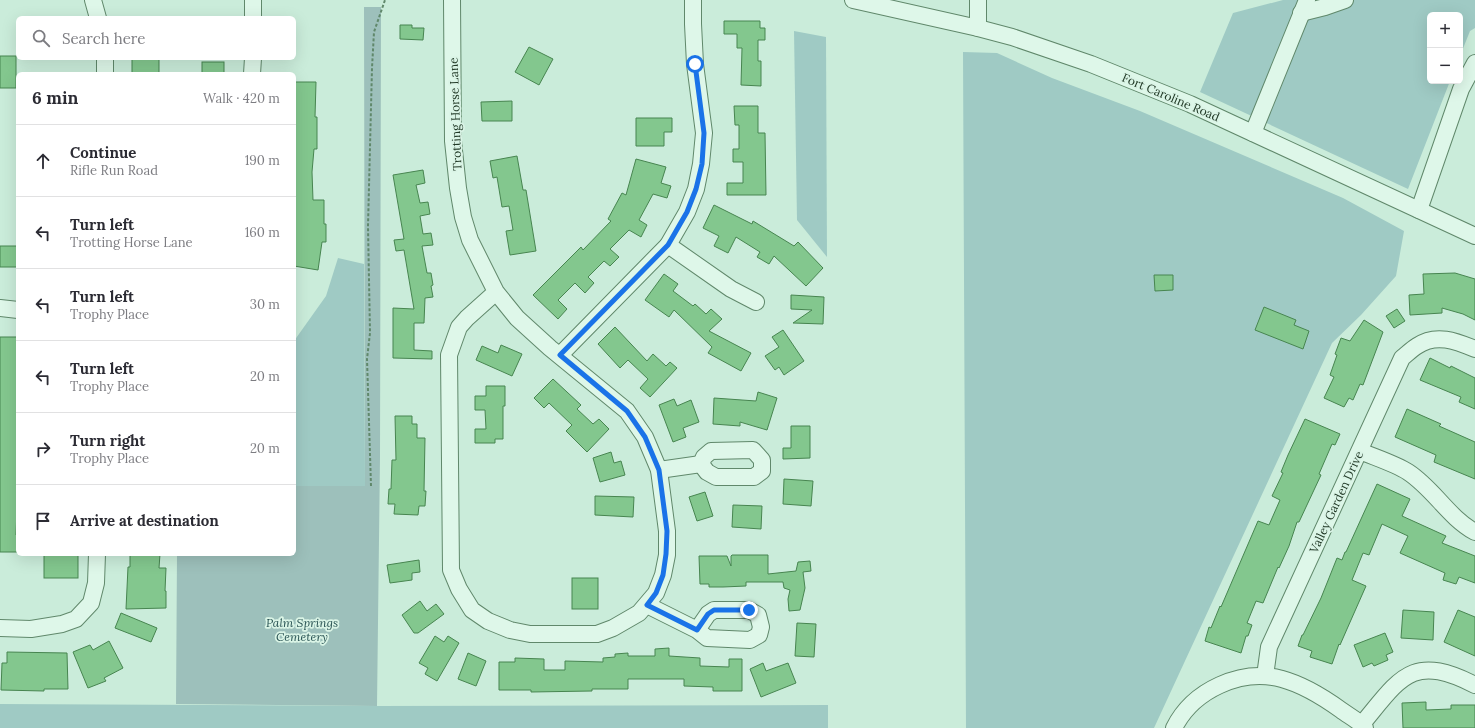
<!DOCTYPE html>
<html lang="en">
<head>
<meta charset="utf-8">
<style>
  body { margin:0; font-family:Lora,serif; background:#f2f2f3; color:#2b2b33 }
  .controls { position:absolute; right:12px; top:12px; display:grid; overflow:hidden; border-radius:6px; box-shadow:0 4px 16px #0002 }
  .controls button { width:36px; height:36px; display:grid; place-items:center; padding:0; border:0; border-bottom:1px solid #e1e1e2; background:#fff; color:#2b2b33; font:20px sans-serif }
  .stop { position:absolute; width:12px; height:12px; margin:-9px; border:3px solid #1a73e8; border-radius:50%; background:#fff }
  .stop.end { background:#1a73e8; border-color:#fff; box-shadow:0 1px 4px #0008 }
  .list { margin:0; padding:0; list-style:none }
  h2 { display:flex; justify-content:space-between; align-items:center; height:52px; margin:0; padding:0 16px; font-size:17px }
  h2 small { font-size:13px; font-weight:400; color:#7c7c81 }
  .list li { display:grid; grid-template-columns:26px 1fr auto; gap:12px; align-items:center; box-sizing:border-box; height:72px; padding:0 16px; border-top:1px solid #e1e1e2 }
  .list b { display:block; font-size:15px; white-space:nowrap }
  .list p { margin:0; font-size:13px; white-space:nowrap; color:#7c7c81 }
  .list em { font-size:13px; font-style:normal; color:#7c7c81 }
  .icon { flex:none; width:22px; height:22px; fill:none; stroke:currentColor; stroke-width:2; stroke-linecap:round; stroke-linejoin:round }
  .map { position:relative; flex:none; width:1475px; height:728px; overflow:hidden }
  .search { position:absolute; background:#fff; box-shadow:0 4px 16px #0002; left:16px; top:16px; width:280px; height:44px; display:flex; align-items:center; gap:10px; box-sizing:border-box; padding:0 14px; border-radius:6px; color:#7c7c81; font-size:15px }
  .panel { position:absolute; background:#fff; box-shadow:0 4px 16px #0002; left:16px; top:72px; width:280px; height:484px; border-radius:6px }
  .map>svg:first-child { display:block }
  .green { fill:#9fcac4 }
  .cemetery { fill:#9dc0bb }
  .building { fill:#83c78e; stroke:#478550 }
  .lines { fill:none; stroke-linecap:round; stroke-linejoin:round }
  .minor-casing { stroke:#60886b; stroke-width:18 }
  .path { stroke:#60886b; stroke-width:2; stroke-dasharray:3 2; stroke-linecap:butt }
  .minor { stroke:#def7e9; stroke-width:16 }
  .route { stroke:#1a73e8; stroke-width:5 }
  .labels { text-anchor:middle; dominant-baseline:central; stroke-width:3.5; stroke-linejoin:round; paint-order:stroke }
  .street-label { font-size:12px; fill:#223a27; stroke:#daf4e6 }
  .park-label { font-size:12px; font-style:italic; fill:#2a5454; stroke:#daf4e6 }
</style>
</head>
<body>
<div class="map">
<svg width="1475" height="728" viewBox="0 0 1475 728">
  <rect width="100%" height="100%" fill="#caecda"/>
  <g class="green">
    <path d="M1283,0h192v28l-5,3 -10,25v-41h-30v66h20l-42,108 -208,-97 33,-79z"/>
    <path d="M794,31l32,6 1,220 -30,-37z"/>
    <path d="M963,52l34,1 55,25 88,33 203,87 61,33 -8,45 -35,39 -29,28 -178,385h-188z"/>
    <path d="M338,258l26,6 1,222h-71v-145l32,-45z"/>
    <path d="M0,704l377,2 451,-1v23h-828z"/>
  </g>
  <path class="cemetery" d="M364,7h17l-1,450 -3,249 -201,-2 1,-150h117v-68h71z"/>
  <g class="building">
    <path d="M724,21h36v7h5v12h-7v21h3v25l-20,-1 1,-37h-5v-14h-13z"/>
    <path d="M400,25h12v3h12l-1,12 -23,-1z"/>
    <path d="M529,47l24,12 -14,26 -24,-13z"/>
    <rect x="0" y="56" width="16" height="32"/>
    <rect x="132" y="58" width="27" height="16"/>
    <rect x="202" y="62" width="22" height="12"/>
    <path d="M294,82h22l-1,35h2v32h-3l-2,23 1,28h11v24h2v18h-4l-4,28 -24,-4z"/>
    <path d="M512,101v20h-30l-1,-19z"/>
    <path d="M734,106h24v27h7l1,62h-39v-12h16v-21h-10v-13h6v-24h-4z"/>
    <path d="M636,118h36v14h-8v14h-28z"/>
    <path d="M517,156l6,34h3l10,61 -26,4 -4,-24 7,-1 -4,-24 -7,1 -5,-30 -4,1 -3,-17z"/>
    <path d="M636,159l30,8 -5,16 10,3 -4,12 -14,-4 -14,26 8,5 -6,12 -12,-7 -19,19 9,8 -9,9 -6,-5 -16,16 6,6 -9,10 -10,-10 -17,17 9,9 -9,10 -25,-24 48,-48 2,3 28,-29 -3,-2 14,-26 4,2z"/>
    <path d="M423,170l2,13 -9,2 4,18 8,-1 2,12 -10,2 3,18 8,-1 2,12 -11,1 5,27h4l2,12 -2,1 2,11 -8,1 -1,25h-10v27l18,1v8l-39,-1v-50l21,1 -10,-59 -8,1 -2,-11 10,-1 -11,-64z"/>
    <path d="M714,205l38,19 1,-3 41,25 4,-4 25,26 -17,18 -32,-30 -5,8 -12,-7 3,-5 -24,-15 -8,16 -14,-7 5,-10 -16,-8z"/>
    <rect x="0" y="246" width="18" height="21"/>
    <path d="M1455,273l20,6v41l-12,-6 -21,-6v5l-32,2 -1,-20 15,-1 -1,-20z"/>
    <path d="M664,274l14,10 -5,7 20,15 2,-2 11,10 5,-5 11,10 -13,12 42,22 -10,18 -33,-18 4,-6 -38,-37 -5,7 -24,-17z"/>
    <path d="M1154,275h19v15l-18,1z"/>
    <path d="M791,295l33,2 -1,27 -30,-1 19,-13 -21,-1z"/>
    <path d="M1264,307l32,13 -2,5 15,6 -6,18 -48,-19z"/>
    <path d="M1397,309l8,12 -11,7 -8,-12z"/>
    <path d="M1364,320l19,12 -20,53 -3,-1 -7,16 -4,-2 -5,9 -20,-9 10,-21 -4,-2 7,-20 -2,-1 6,-16 9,3z"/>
    <path d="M615,327l32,34 6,-7 13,12 4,-4 7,6 -27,29 -10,-9 8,-9 -20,-19 -8,8 -22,-24z"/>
    <path d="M783,330l21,31 -20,14 -5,-8 -4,3 -10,-14 14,-9 -7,-10z"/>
    <path d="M0,337h18v146l-2,52h2v17h-18z"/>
    <path d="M501,345l21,9 -10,22 -36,-16 6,-14 16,7z"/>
    <path d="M1430,358l20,10 1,-2 24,12v31l-16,-7 2,-5 -41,-17z"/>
    <path d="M553,379l28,26 -4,4 16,15 6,-5 10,10 -22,23 -21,-21 6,-6 -23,-22 -5,5 -10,-10z"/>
    <path d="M486,386h19v20h-2v33h-8v4h-20v-14h11l-1,-19h-10v-14h11z"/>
    <path d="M758,392l19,6 -10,32 -27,-8v4l-27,-2 1,-26 42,3z"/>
    <path d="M674,399l3,7 14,-6 8,22 -16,6 3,9 -13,5 -14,-37z"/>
    <path d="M1407,409l34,15 -2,2 36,16v37l-41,-17 2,-7 -41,-18z"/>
    <path d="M395,416h17v8h5v14h8l-1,53h2l-1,15h-6l-1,9 -24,-1 1,-10h-7l1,-15h2l1,-29h4z"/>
    <path d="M1305,419l35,15 -5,11 -3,-1 -13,30 2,1 -22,47h-2l-8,24 -10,22 -1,-1 -15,36 -7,-2 -9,22 5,2 -4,11h-2l-5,17 -36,-12 4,-14 2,1 9,-22 1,1 37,-86 11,4 11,-25 -8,-4 11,-23 -2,-1 7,-17z"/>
    <path d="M791,426h19v32l-27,1v-11h8z"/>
    <path d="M611,452l3,11 7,-2 4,14 -25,7 -7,-24z"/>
    <path d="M784,479l29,2 -2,25 -28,-2z"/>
    <path d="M1377,484l33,15 -8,17 44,20 -4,7 33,13v27l-16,-6 -3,7 -13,-4 2,-7 -45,-20 8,-17 -26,-12 -13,31 -6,-2 -11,27 14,6 -19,43 -7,16 -1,-1 -7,20 -22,-7 2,-6 -14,-5 4,-11h1l18,-37 16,-40 5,2 3,-8h1z"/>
    <path d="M705,492l8,24 -16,5 -8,-24z"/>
    <path d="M595,496l39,1 -1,20 -38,-2z"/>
    <path d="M733,505l29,1 -1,23 -29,-2z"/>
    <rect x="44" y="554" width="34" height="24"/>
    <path d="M130,554h30l-1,14h7l-1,23h1v17l-40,1 2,-42h2z"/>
    <path d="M732,555h36v19l28,-3 2,-9 12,-1 1,10 -8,1 2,16 -5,22 -11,1 -1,-12 2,-9 -6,-2 -1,-6h-37v4l-23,1h-14v-3h-9l-1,-28h28l4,10v-10z"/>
    <path d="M419,560l1,12 -8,1v7l-22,3 -3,-18z"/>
    <rect x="572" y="578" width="26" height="31"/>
    <path d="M420,601l7,10 9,-7 8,10 -26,19h-4l-12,-18z"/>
    <path d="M1403,610l31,2 -1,28 -32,-2z"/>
    <path d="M1458,610l17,7v39l-31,-14z"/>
    <path d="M121,613l36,15 -6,14 -36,-14z"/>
    <path d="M797,623l19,1 -2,33 -19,-1z"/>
    <path d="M1385,633l8,19 -7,3 2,5 -14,6 -2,-3 -9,4 -9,-22z"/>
    <path d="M435,636l9,6 4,-6 11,7 -22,38 -12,-7 3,-6 -9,-5z"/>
    <path d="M109,641l14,27 -19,10 2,3 -18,7 -15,-36 17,-7 3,5z"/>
    <path d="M669,648v8l31,2v8l29,1v-8h13v32h-29v-4l-29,-1v-7h-56v10h-36v2l-61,1v-2h-32v-28h16v-4l29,1v11h21v-9l38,1v-4l12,-1v-3l13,-1v3h27v-7z"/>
    <path d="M7,652l60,1 1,36h-24v2l-43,-1 1,-27h5z"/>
    <path d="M468,653l18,8 -10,25 -18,-7z"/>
    <path d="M763,663l3,8 22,-8 8,20 -35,14 -11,-28z"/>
    <path d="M1426,702v8l25,-1v-4h24v23h-72l-1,-25z"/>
  </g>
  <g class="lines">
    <defs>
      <g id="minor">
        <path d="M93,0l5,18"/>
        <path d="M452,0l1,141 5,47 5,29 7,23 26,52 21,26 33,30 77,63 18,26 14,33 8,61v24l-4,20 -7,18 -17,20 -26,15 -16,6h-67l-20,-4 -22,-9 -16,-11 -13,-21 -8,-19 -2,-215 10,-28 8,-9 29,-26"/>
        <path d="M853,0l125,28 34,9 79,27 99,40 285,132"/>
        <path d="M1301,13l24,-6 20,-7"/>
        <path d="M253,18v-18"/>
        <path d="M978,28v-28"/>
        <path d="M105,74v-16"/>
        <path d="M252,74l1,-16"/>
        <path d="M1253,133l54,-133"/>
        <path d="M1419,210l42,-121 14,-26"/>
        <path d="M668,245l63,44 25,13"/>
        <path d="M0,308l18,2"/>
        <path d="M560,355l108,-110 19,-33 9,-23 5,-25 3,-31 -9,-69 -2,-40v-24"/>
        <path d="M753,450l9,10v11l-8,6h-38l-9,-5 -6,-8 3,-7 7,-6z"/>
        <path d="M1360,451c14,6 36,13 48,21 26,17 40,45 67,60"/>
        <path d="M659,470l42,-6"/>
        <path d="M647,605l50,25 10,8 43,2 9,-5 2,-8 -3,-12 -9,-5h-35l-6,4 -11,16"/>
        <path d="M0,628l31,1 31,-5 14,-5 15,-16 5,-20 1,-29"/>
        <path d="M1265,676l4,-29 133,-289c5,-4 10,-9 15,-12 19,-13 39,-5 58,3"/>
        <path d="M1362,724c39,-47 50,-71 113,-39"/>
        <path d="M1174,728c19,-38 67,-60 108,-49 22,6 41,18 59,31 8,6 18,11 24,18"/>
      </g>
    </defs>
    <use href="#minor" class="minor-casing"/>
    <path class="path" d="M371,486l-4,-127 3,-26 -2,-107 4,-158 2,-36 11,-32"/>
    <use href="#minor" class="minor"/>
  </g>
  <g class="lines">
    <path class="route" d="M695,64l9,69 -2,31 -6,25 -9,23 -19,33 -108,110 67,56 18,26 14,33 8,61 -1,23 -3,21 -7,18 -9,12 50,25 11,-16 6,-4h35"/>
  </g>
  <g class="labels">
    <g class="street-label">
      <text transform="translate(1171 97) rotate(23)">Fort Caroline Road</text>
      <text transform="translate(455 114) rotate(-92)">Trotting Horse Lane</text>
      <text transform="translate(1336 502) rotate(-65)">Valley Garden Drive</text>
    </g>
    <g class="park-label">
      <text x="302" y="622">Palm Springs<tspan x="302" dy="14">Cemetery</tspan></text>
    </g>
  </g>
</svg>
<div class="controls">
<button>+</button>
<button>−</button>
</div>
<div class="stop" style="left:695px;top:64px"></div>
<div class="stop end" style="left:749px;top:610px"></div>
<div class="search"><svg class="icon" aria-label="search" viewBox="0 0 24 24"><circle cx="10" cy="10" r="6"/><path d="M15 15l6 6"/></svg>Search here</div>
<section class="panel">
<h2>6 min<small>Walk · 420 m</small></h2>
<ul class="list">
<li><svg class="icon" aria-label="ahead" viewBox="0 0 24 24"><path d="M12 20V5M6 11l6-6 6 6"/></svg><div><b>Continue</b><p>Rifle Run Road</p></div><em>190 m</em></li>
<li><svg class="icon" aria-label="left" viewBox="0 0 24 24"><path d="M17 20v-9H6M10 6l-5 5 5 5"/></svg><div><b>Turn left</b><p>Trotting Horse Lane</p></div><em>160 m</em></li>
<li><svg class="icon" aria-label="left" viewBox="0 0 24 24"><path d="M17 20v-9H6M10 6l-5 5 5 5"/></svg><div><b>Turn left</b><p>Trophy Place</p></div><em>30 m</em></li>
<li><svg class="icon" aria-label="left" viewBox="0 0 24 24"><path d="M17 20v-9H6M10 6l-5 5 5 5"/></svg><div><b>Turn left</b><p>Trophy Place</p></div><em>20 m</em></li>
<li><svg class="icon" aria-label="right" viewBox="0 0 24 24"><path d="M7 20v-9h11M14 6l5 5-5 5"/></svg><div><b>Turn right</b><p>Trophy Place</p></div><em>20 m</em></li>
<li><svg class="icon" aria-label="arrive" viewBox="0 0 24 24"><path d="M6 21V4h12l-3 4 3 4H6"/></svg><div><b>Arrive at destination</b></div></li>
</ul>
</section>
</div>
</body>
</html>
